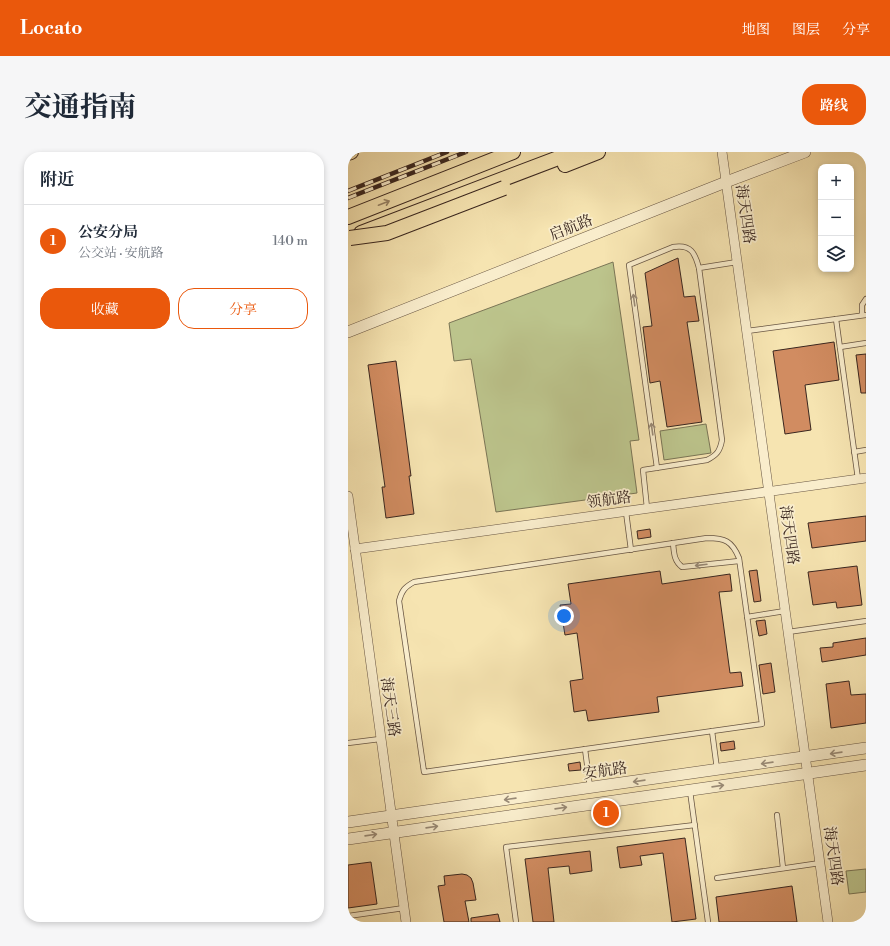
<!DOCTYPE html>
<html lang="zh">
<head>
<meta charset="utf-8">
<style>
  body { margin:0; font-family:"Libre Bodoni","Noto Serif SC",serif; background:#f6f6f7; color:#1f2937 }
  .controls { position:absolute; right:12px; top:12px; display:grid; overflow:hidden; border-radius:8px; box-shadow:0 2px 6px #0003 }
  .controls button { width:36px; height:36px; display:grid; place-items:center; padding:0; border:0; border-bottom:1px solid #e0e1e3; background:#fff; color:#1f2937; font:20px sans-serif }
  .you { position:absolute; left:216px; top:464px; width:14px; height:14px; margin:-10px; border:3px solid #fff; border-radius:50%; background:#1a73e8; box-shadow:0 0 0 6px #1a73e833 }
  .badge { display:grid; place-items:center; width:26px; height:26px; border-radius:50%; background:#ea580c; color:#fff; font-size:13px; font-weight:700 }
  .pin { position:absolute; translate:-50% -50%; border:2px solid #fff; box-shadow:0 1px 4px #0006 }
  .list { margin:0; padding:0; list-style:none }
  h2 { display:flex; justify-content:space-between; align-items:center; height:52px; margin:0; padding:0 16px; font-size:17px }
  h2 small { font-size:13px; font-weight:400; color:#747a83 }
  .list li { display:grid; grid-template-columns:26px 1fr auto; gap:12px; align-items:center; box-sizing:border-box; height:72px; padding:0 16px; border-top:1px solid #e0e1e3 }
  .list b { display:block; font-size:15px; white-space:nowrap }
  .list p { margin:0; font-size:13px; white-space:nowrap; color:#747a83 }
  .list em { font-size:13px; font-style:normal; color:#747a83 }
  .actions { display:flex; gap:8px; padding:12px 16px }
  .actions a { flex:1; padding:9px 0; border:1px solid #ea580c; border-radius:16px; text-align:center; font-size:14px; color:#ea580c }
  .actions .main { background:#ea580c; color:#fff }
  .icon { flex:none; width:22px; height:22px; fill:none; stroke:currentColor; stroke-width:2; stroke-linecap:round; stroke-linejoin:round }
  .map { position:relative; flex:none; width:518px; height:770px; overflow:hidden; border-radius:16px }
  header { display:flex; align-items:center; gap:24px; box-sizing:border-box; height:56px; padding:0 20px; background:#ea580c; color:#fff }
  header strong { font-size:19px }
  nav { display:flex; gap:22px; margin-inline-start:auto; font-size:14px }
  .intro { display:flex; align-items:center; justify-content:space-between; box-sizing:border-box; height:96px; padding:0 24px }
  h1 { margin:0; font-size:28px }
  .button { padding:10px 18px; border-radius:16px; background:#ea580c; color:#fff; font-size:14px; font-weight:700 }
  main { display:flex; gap:24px; padding:0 24px }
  aside { flex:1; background:#fff; border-radius:16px; box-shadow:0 2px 6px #0003 }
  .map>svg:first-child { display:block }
  .green { fill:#bcc48c; stroke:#7a7556 }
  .building { fill:#d18c61; stroke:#39261f }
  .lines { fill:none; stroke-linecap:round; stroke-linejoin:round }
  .service-casing { stroke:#685644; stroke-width:6 }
  .minor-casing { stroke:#685644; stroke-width:10 }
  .tertiary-casing { stroke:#685644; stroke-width:12 }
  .trunk-casing { stroke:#39261f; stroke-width:16 }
  .service { stroke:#f9edcc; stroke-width:4.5 }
  .minor { stroke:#f9edcc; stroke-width:9 }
  .tertiary { stroke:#f9edcc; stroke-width:11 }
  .trunk { stroke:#f6e4b1; stroke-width:14 }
  .rail-casing { stroke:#39261f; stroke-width:4.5 }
  .rail { stroke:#f9edcc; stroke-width:3; stroke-dasharray:9; stroke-linecap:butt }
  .trunk-bridge-casing { stroke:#39261f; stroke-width:16; stroke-linecap:butt }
  .trunk-bridge { stroke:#f6e4b1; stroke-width:14 }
  .oneway { stroke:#988568 }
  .oneway2 { stroke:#998a76 }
  .labels { text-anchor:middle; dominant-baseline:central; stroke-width:3.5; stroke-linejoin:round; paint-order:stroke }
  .street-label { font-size:15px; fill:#39261f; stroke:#f9edcc }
</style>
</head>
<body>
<header>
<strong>Locato</strong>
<nav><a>地图</a><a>图层</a><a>分享</a></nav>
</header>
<div class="intro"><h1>交通指南</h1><a class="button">路线</a></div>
<main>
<aside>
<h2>附近<small></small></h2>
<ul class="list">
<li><span class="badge">1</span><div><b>公安分局</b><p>公交站 · 安航路</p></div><em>140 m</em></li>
</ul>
<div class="actions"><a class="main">收藏</a><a>分享</a></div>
</aside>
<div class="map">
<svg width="518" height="770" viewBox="0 0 518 770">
  <rect width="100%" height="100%" fill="#f6e4b1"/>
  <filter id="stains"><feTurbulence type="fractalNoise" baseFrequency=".005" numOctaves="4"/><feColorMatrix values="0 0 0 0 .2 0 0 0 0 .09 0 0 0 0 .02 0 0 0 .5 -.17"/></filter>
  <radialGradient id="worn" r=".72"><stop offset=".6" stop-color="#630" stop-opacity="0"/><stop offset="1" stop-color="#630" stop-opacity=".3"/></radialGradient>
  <g class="green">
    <path d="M265,110l26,178 -9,1 7,52 -141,19 -25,-153 -17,2 -5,-38z"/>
    <path d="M358,272l5,29 -47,7 -4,-29z"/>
    <path d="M518,717v23l-17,2 -3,-23z"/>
  </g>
  <g class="building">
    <path d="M330,106l6,39 11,-1 4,25 -12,1 15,100 -35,5 -7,-46 -10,2 -7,-56 9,-1 -7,-53z"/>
    <path d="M486,190l5,38 -34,5 6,45 -26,4 -12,-83z"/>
    <path d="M518,202v39h-5l-5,-38z"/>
    <path d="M48,209l15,115h-2l5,38 -28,4 -4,-31h3l-17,-122z"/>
    <path d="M518,364v25l-54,7 -4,-25z"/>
    <path d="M302,377l1,8 -13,2 -1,-8z"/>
    <path d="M509,414l5,39 -25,3 -1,-6 -23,3 -5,-33z"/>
    <path d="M409,418l4,31 -7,1 -5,-31z"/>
    <path d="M312,419l2,13 68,-10 2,17 -13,1 11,81 11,-1 2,14 -86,11 2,15 -71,9 -2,-11 -12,2 -4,-31 13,-2 -6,-46 -12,2 -5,-30 11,-1 -3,-20z"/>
    <path d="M417,468l2,14 -8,2 -3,-15z"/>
    <path d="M518,486v17l-44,7 -2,-14 13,-1v-4z"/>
    <path d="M423,511l4,29 -12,2 -4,-29z"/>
    <path d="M501,529l2,14 15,-1v29l-35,5 -5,-44z"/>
    <path d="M386,589l1,8 -14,2 -1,-8z"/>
    <path d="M232,610l1,8 -12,1 -1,-7z"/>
    <path d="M337,686l11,81 -24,3 -9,-69 -23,3 2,9 -22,3 -3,-21z"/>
    <path d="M242,699l2,20 -22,3 -1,-8 -21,2 6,54h-21l-8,-63z"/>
    <path d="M23,710l6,42 -29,4v-43z"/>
    <path d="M114,722l5,1 4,3 2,5 3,17 -11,1 4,21h-25l-6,-36 7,-1 -1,-9z"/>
    <path d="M444,734l5,36h-78l-3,-25z"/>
    <path d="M150,762l2,8h-29v-4z"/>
  </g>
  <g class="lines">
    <defs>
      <g id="service">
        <path d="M514,163v-10l4,-6"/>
        <path d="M488,167l22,160"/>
        <path d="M399,179l119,-16"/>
        <path d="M492,195l26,-4"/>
        <path d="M506,300l12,-2"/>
        <path d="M309,316l-28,-203 44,-18c18,-3 22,6 26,21"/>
        <path d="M299,356l-4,-38 64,-10c10,-5 13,-9 15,-20l-23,-172 38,-6"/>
        <path d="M278,360l5,38"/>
        <path d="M359,386c18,0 25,3 32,20l23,166 -338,48 -25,-171c3,-11 6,-14 15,-19z"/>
        <path d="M325,391c1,10 1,18 9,24l57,-6"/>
        <path d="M399,465l38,-6"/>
        <path d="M440,480l78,-11"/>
        <path d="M364,579l5,38"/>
        <path d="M0,591l32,-4"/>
        <path d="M237,597l5,38"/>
        <path d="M342,639l18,131"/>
        <path d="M429,663l6,53"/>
        <path d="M369,726l103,-15"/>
        <path d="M0,764l56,-8"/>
        <path d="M168,770l-10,-75 189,-22"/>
      </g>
      <g id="minor">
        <path d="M374,0l106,770"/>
        <path d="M0,344l58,426"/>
        <path d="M7,397l511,-71"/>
      </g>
      <g id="tertiary">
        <path d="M0,180l378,-150 79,-30"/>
        <path d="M0,670l518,-74"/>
        <path d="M0,687l518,-74"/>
      </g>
      <g id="trunk">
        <path d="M0,1l3,-1"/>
        <path d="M217,13l33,-13"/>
        <path d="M0,65l165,-65"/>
        <path d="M13,81l213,-81"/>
      </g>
    </defs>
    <use href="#service" class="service-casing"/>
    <use href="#minor" class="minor-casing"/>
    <use href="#tertiary" class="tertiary-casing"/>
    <use href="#trunk" class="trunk-casing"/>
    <use href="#service" class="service"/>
    <use href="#minor" class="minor"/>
    <use href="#tertiary" class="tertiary"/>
    <use href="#trunk" class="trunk"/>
    <defs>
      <g id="rail">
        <path d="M0,39l99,-39"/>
        <path d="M0,46l118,-46"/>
      </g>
    </defs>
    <use href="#rail" class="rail-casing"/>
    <use href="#rail" class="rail"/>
    <defs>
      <path id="trunk-bridge" d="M2,86l37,-5 117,-45"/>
    </defs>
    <use href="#trunk-bridge" class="trunk-bridge-casing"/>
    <use href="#trunk-bridge" class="trunk-bridge"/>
  </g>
  <defs><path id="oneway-shaft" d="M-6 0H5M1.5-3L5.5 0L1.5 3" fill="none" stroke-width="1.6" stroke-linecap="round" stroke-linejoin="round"/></defs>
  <use class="oneway" href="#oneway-shaft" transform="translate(36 51) rotate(-21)"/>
  <g class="oneway2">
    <use href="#oneway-shaft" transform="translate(286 148) rotate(-98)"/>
    <use href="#oneway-shaft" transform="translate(304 277) rotate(-98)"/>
    <use href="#oneway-shaft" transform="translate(353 413) rotate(173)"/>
    <use href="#oneway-shaft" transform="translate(488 601) rotate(172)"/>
    <use href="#oneway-shaft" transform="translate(419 611) rotate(172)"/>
    <use href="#oneway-shaft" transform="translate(291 629) rotate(172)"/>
    <use href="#oneway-shaft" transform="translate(370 634) rotate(-8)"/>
    <use href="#oneway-shaft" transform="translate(162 647) rotate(172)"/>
    <use href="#oneway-shaft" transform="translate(213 656) rotate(-8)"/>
    <use href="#oneway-shaft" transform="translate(84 675) rotate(-8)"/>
    <use href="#oneway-shaft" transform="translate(23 683) rotate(-8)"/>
  </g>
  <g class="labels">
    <g class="street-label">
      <text transform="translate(397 62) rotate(82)">海天四路</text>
      <text transform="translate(223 76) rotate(-22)">启航路</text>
      <text transform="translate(261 348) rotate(-8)">领航路</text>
      <text transform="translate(441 383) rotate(82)">海天四路</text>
      <text transform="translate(42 555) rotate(82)">海天三路</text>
      <text transform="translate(257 619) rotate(-8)">安航路</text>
      <text transform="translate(485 704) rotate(82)">海天四路</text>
    </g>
  </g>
  <rect width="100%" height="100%" filter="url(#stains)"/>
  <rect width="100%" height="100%" fill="url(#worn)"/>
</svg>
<div class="controls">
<button>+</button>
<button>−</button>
<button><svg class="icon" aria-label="layers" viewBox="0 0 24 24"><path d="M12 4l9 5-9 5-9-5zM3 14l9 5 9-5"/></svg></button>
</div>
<div class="you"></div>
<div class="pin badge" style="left:258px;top:661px">1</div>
</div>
</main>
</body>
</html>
